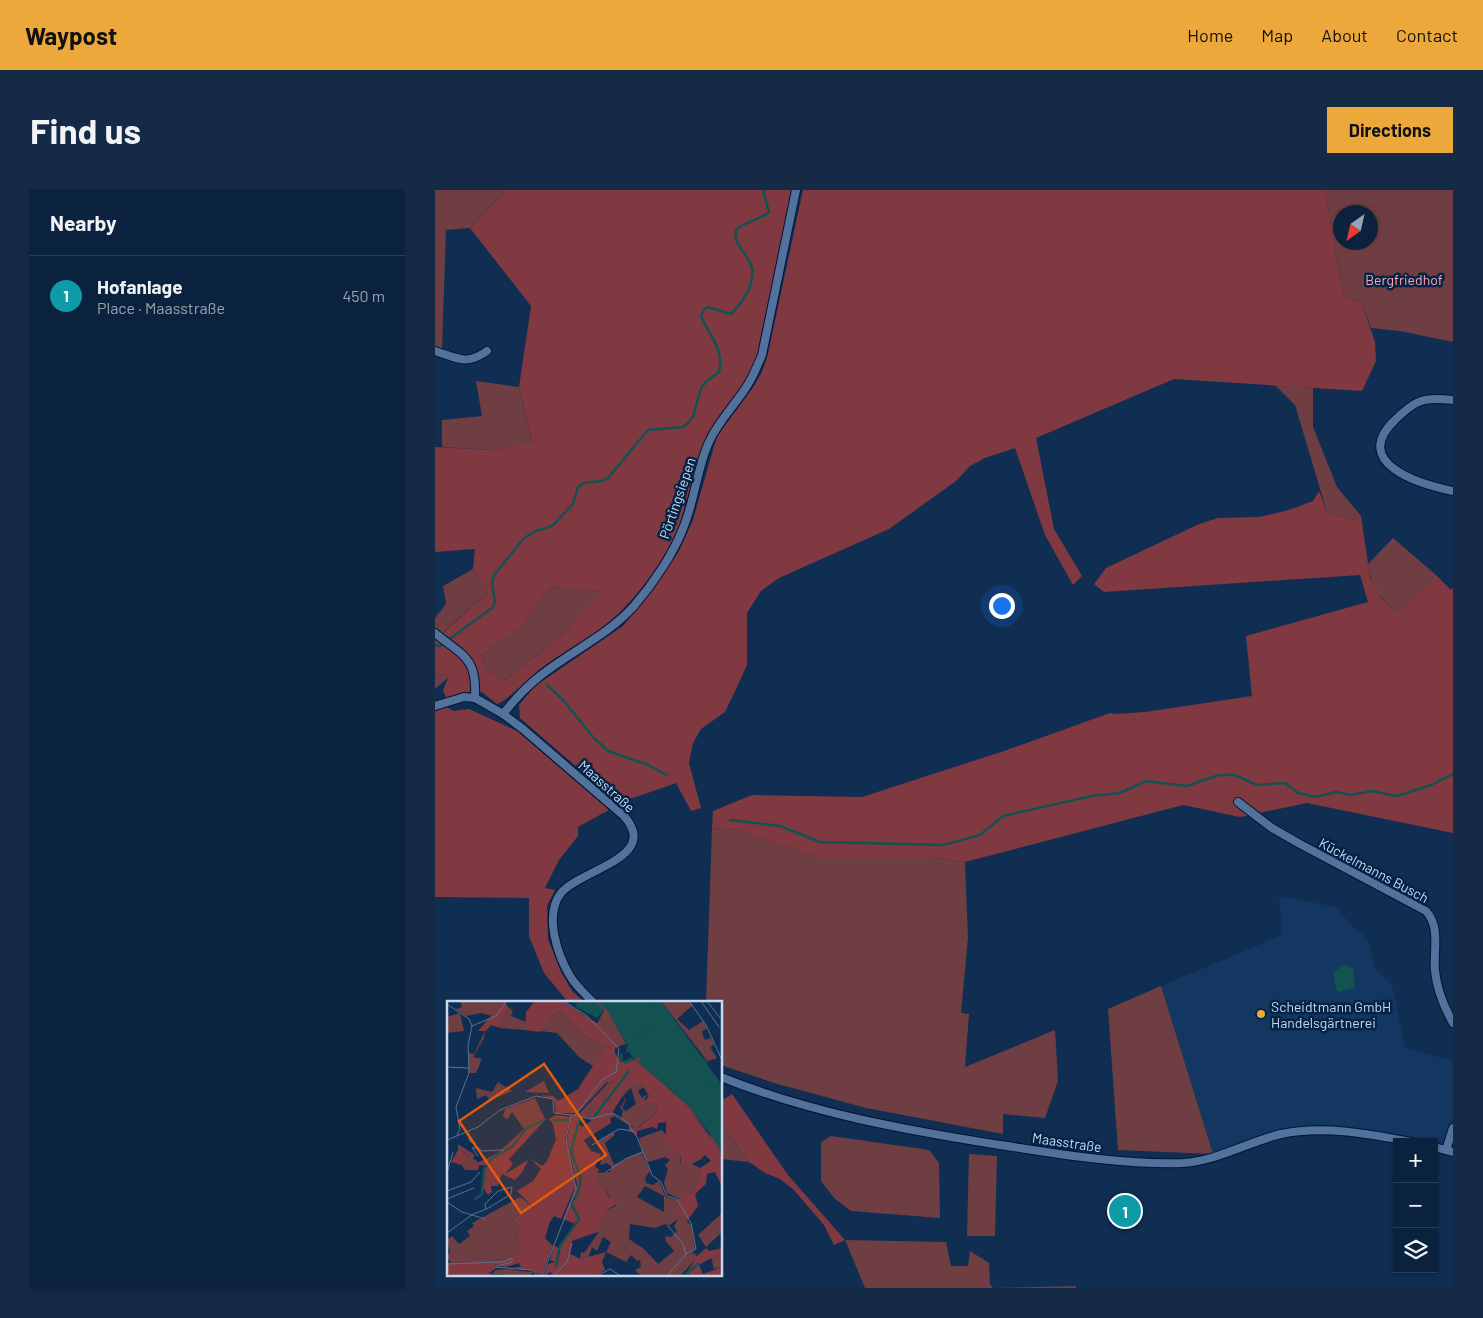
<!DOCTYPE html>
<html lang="en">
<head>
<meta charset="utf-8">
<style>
  body { margin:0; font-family:Barlow,sans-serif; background:#142a45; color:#f1f3f6 }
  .controls { position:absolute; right:15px; bottom:15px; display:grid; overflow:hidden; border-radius:0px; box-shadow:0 1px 4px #0004 }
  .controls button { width:45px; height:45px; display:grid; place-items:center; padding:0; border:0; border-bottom:1px solid #2b3f58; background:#0b223e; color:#f1f3f6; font:25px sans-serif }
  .compass { position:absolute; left:898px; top:15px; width:45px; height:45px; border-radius:50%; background:#0b223e; box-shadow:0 1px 4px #0004; rotate:214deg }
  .you { position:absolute; left:566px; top:415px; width:18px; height:18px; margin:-12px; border:4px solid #fff; border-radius:50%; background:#1a73e8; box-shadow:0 0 0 8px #1a73e833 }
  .badge { display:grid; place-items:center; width:32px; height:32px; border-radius:50%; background:#eda83b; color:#fff; font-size:16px; font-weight:700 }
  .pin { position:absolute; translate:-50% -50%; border:2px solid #fff; box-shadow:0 1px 5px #0006 }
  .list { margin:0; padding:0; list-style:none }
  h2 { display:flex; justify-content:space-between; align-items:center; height:65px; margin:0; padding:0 20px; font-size:21px }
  h2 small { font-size:16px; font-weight:400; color:#9aa4b0 }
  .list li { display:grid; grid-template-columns:32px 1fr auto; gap:15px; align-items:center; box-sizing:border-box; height:80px; padding:0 20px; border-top:1px solid #2b3f58 }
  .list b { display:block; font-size:19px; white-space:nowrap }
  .list p { margin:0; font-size:16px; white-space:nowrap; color:#9aa4b0 }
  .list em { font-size:16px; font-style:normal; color:#9aa4b0 }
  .icon { flex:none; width:28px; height:28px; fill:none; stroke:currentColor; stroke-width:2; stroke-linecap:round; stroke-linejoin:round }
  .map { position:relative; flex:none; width:1018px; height:1098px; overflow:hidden; border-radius:0px }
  header { display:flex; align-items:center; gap:30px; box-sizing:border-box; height:70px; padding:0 25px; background:#eda83b; color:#111 }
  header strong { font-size:24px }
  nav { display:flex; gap:28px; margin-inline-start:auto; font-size:18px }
  .intro { display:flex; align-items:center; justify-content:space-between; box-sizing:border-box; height:120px; padding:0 30px }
  h1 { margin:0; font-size:35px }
  .button { padding:12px 22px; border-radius:0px; background:#eda83b; color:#111; font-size:18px; font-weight:700 }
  main { display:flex; gap:30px; padding:0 30px }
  aside { flex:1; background:#0b223e; border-radius:0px; box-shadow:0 1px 4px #0004 }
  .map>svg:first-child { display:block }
  .built { fill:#133761 }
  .green { fill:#6e3e43; fill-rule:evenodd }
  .forest { fill:#803841; fill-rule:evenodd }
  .water { fill:#145252 }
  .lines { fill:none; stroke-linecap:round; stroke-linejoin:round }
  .stream { stroke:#145252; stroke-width:2.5 }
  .minor-casing { stroke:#001436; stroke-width:10 }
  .minor { stroke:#52729b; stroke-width:8 }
  .poi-dot { fill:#eda83b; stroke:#052346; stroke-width:2 }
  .labels { text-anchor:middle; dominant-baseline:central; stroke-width:5; stroke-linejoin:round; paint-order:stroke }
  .park-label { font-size:14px; fill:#fda5ac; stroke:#052346 }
  .street-label { font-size:14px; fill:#c7d9f0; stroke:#052346 }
  .poi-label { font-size:14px; fill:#c7d9f0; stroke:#052346; text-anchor:start }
  .inset-river { fill:none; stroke:#145252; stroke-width:2.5 }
  .inset-road { fill:none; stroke:#597291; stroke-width:1 }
  .view { fill:#e8590c; fill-opacity:0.15; stroke:#e8590c; stroke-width:2.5 }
  .inset-edge { fill:none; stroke:#c7d9f0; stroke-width:2.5 }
</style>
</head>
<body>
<header>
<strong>Waypost</strong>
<nav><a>Home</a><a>Map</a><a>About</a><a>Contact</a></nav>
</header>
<div class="intro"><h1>Find us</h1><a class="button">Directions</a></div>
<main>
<aside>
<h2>Nearby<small></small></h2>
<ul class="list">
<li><span class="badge" style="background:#0f9aa8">1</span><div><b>Hofanlage</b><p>Place · Maasstraße</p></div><em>450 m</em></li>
</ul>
</aside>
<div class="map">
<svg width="1018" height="1098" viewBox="0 0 1018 1098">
  <rect width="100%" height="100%" fill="#0f2e52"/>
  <path class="built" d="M844,706l57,11 17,20 15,12 7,29 17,17 13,62 48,14v57l-9,30 -10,-3v-3h-10l-37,-7 -73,-6 -101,25 -52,-168 121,-51z"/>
  <g class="green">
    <path d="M0,0h70l-35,38 -24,2 -4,119 -7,-2z"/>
    <path d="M890,0h128v152l-53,-11 -29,-3 -9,-25 -19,-9zM906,22h30v30h-30z"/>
    <path d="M41,191l43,6 13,56 -38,7 -52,-3v-27l40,-4z"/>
    <path d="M840,195l38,3v39l24,60 24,29 -7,4 -27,-8 -32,-107z"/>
    <path d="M958,348l43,37 -39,38c-16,-14 -26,-26 -29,-49z"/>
    <path d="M38,379l14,24 -45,40 -7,-5v-10l11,-14 -3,-18z"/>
    <path d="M118,397l47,5 -33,38 -61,50 -20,-10 -5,-15 41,-28 19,-29z"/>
    <path d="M0,484l15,2 -15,13z"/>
    <path d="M277,638l23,2 81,27h111l38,5 3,76 -7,75 8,1 -4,53 90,-37 3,51 -13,37 -42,-4v20l-137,-26 -92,-25 -53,-18v-63h-15z"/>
    <path d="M726,796l52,168 -95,-4 -10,-141z"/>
    <path d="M286,933l28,39 -28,-3z"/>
    <path d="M396,946l98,14 10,13 1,55 -89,-7 -16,-12 -14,-18v-39z"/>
    <path d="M534,964l28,2 -2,80h-28z"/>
    <path d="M410,1050l101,2 5,24h17l2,-15 19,12 1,21 3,4 83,-2v2h-211z"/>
  </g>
  <g class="forest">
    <path d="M70,0h287l-35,166c-4,9 -7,19 -13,27 -13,19 -28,36 -38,57 -12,26 -17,56 -26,83 -13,36 -49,84 -80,106 -18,13 -38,24 -57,38 -10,7 -37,35 -46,37l-15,-12h-13l-23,6 -3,-8 6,-14 -14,-2v-36l1,1 51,-46 -14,-24 2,-20 -40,3v-105l59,3 38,-8 -13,-55 12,-81 -61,-78zM118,397l46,5 -32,38 -61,50 -20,-10 -5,-15 41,-28 19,-29z"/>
    <path d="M368,0h522l18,104 19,9 13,39 1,19 -14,30 -188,-12 -138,59 18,91 28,47 -9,9 -28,-50 -30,-87 -30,10 -15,8 -14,15 -67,48 -110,49 -18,13 -14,22v52l-11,24 -11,23 -24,17 -8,14 -4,20 12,45 -10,3 -15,-28 -54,19 -15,-9 -87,-75 -1,-13 16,-19 88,-60 28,-34 28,-41 14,-31 24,-84 35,-47 9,-15 6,-16z"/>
    <path d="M884,301l8,21 27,8 7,-4 9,61 12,22 15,14 39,-38 15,15 2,-2v245l-146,-30 -67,14 -57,-12 -218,57 -38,-5h-111l-81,-27 -23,-2 1,-17 39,-16 110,2 142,-46 106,-38 6,1 29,-2 107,-16 -6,-60 122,-34 -8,-27 -256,17 -10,-8 12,-16 93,-44 19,-6 41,-1 30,-7 24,-9z"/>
    <path d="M0,510l18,11 16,-2 48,22 92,79 -31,17v9l-19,24 -14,28 10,2 -8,16 1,33 13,33 11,19 12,11h-16l-24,-29 -15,-37v-38l-94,-1z"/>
    <path d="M297,904l56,81 57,65 -11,5 -10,-20 -30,-35 -14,-11 -15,-6 -16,-11 -28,-39v-22z"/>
  </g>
  <path class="water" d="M909,774l9,5 2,17 -3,3 -14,3 -2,-3 -3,-16z"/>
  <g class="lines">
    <g class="stream">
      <path d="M0,455l5,1 52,-38 3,-6 -3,-18 2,-9 30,-37 12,-7 16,-5 21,-22 5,-17 6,-4 17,-2 7,-3 40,-48 35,-3 5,-4 5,-6 8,-29 6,-7 12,-9c6,-24 -11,-37 -18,-56l3,-7 4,-2 23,7c14,-14 29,-37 17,-55 -5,-9 -15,-17 -12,-28 2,-7 26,-12 33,-19l-6,-22"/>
      <path d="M112,495l16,15 30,37 15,14 40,14 19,10"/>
      <path d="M295,630l50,6 40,16 123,3 37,-10 23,-19 89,-20 28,-3 26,-12 41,5 32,-11h16l22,10 28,-2 13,10 18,4 20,-5 15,3 20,-4 26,5 34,-11 22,-11"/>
    </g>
    <defs>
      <g id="minor">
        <path d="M0,161c23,7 31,15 52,0"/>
        <path d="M1018,210c-29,-3 -37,-1 -58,20 -45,43 24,64 58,71"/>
        <path d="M0,443c29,24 42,24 40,65"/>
        <path d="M0,516l29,-9 11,1 28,16c11,-14 23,-27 37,-38 30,-24 68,-41 94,-70 19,-22 40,-53 50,-80 11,-27 13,-58 25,-84 9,-20 25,-36 36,-53 8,-11 12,-23 17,-34l34,-165"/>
        <path d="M68,524l20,15 101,87c37,42 -43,53 -63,77 -17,22 -4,61 9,83 6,10 15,18 23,26"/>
        <path d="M803,612l34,26 28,16 126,67c15,16 7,41 9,60 2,19 9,36 18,52"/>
        <path d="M286,887c89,36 184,53 279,68 60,9 122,20 183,18 34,-2 65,-21 98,-29 42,-9 89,0 131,8"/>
        <path d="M999,957l19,5"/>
        <path d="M1011,960l7,-22"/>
      </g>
    </defs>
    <use href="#minor" class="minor-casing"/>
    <use href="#minor" class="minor"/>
  </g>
  <circle class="poi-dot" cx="826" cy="824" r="5"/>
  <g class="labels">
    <g class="park-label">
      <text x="969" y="89">Bergfriedhof</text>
    </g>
    <g class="street-label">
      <text transform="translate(242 308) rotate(-71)">Pörtingsiepen</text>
      <text transform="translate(172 596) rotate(42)">Maasstraße</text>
      <text transform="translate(939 680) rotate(28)">Kückelmanns Busch</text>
      <text transform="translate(632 952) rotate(8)">Maasstraße</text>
    </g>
    <g class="poi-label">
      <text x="836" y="816">Scheidtmann GmbH<tspan x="836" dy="16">Handelsgärtnerei</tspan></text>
    </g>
  </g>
  <g transform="translate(12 811)">
    <rect width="275" height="275" fill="#0f2e52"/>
    <path d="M13,0h44l-12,15 -11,-3 -15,3 -10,-7 6,-2zM151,0l10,10 18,33 -6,2 -23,-22 7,-14 -9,-7zM214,0h25l7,4 -16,14 12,11 14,-9 4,8 -5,2 1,5 2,4 6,-2 3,7 -4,2 7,11 -9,3 -3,-3zM62,7l4,2 -2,6 15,6 -1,8 -25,-2zM113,11l26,24 19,11 -12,19 -14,-9 -22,-24 -17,-2 10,-14zM13,12l4,18 -17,2v-16zM38,30l-1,7 -11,19 9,2 -6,14h-7v-20l5,1zM191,55l4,2v7l49,43 17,26 10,8 4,15 -31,-46 -57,-51zM164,79l2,3 -10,19 -8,2h4l-9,14 -13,-2zM97,80l5,12 -24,-1zM51,81l14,9 -22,9 -4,-5 -9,4 -1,-11 16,4zM188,82h6l3,4 -6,4 4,7 6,-4 -4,6 10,3 4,8 -22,18 -18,-10h3l2,-9 -3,-2 5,-8 -3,-5zM184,87l5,16 -10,7 -4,-3 4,-8 -3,-4zM88,97l10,21 -21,10 -12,-17 -5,8 -4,-4 2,-7zM215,129l5,6 1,10 13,9 -1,8 14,-7 9,2 -11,6 8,4 -2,14 -8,14 -3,-4 -7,7 -13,-6 -3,-10 4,-14 -3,-4 5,-5 -5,-3 -17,5 -5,-7 -4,-17zM166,131l2,3 -10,8 9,22 27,-13 9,19 -5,7 1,5 7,2 6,-4 7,16 11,3 2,14 12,11 4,24 -8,6 5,-3 3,8 -15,16h-39l-6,-6 6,-3 -1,-7 -3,1 -6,-6 -5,7 -20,-10 5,-10 -8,-5 -6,14 -5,-4 -4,11 -8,1 1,-7 3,1 15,-21 -7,2v-2l15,-22 9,-4 -11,-17 -10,-1 3,-15 12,-1 2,-5 -5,-4 -7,2 3,-12 -7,-10zM198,185l19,10v16l-27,-15zM231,218l-4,7 3,5 -6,6 -5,-1 -1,4 9,11 -16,13 -14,-15 -15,-10 1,-15 25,4 10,-4 3,2zM11,143l17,11 -2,3 5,4 -8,8h-5l-3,-5 7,-10 -11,-5zM73,196l12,9 -20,13 8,10 -6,13 10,8 -20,10 -35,-2 1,4 -19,1 -4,-6 3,-5 -3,-12 5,-4 7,8 11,-8 -3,-5 7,-5 -2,-3zM275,212v19l-16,15 -8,-12zM275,251v15l-8,2 -3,-12zM62,268l11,2 13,1 -4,4 -37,-2 4,-4z" fill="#6e3e43" fill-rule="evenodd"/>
    <path d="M57,0l5,7 -9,20 -9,-3 -5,6h-8zM88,0h27l38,24 20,21 -5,2v5l6,9 13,-2 44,38 13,13 31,46v29l-7,-14 -8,2 -1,10 -11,10 3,12 -11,15 -9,-7 -1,-14 10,-9 3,4 8,-13 2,-14 11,-7 -6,-6 -5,4 -5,-2 -3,7 -11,1v-10l-15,-10v-23l-8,1 -1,6 -5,-2 -15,4v5l-8,-6v-3l9,1 20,-17 -4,-8 -10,-1 5,-6 -8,-13h-6l-10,9 -13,21 7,5 -1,1 -3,-3 -5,2 1,5 -27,17 7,11 10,3 -6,13 4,2 -3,18 7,-1 7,12 6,1 2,4 -11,7 -15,24 -20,7 -2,13 11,5 25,-7 -4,10 3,8 -9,6h-44l-1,-4 -8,4 5,-12 7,-2 -5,-2 4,-14 6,2 15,-24 -12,-5 14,-35 -10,-43 4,-25 13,-1 3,3h-7l-1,7 3,2 9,-6 -1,-5 9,-12 -8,-1 2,-4 3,-3 7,6 10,-21 -7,2 -28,30h-22l-2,-14 -14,-4 13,1 5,5 20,-12 27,-42 -19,-11 -26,-24 -10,5 -10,15 -15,-2 1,-18zM109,114l14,2 -5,22 11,46 -15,34 -7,-3 -4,6 -5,16 8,8 -12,30 -10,-6h-9l-8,-3h7l-2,-4 -13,4 -11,-2v4l-6,4 6,3h-48v-13l23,-1 -1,-4 35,2 19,-10 -9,-8 6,-13 -8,-10 20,-13 -15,-15 16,-10 8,-12 -11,-11 12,8 4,-3 10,-23 -3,-16 -4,-5zM100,117l-38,41 4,5 -8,10 23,-14 -5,11 -8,9 -13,-6 -4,12h-7l1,6 -4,3 -5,-7 3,-23h-7l-1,5h-8l1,-4 27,-13 26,-24zM11,149l11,5 -7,10 -11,-3zM259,247l3,3 13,-3v4l-23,13 4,9 19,-7v9h-31l-4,-4 8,-12 -3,-8 5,4z" fill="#803841"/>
    <path d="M130,0h18l9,8 -7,9 -21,-11zM151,0h63l61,84v66l-31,-43 -54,-47 5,-3 -4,-2 -12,8 -8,-5 4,-7 1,9 10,-4 -5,-6 -3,2 3,-7 -5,-8 -15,-27z" fill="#145252"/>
    <path class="inset-river" d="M183,44l55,-2 21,19 -1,18 17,47M183,44l28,-27v-6l-8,-11M147,116l35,-46M106,119h16M27,199l8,-6 2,-24 7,-11 22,-13 13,-17 20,-10M109,266l4,-21 19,-27 -8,-16 6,-8 4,-16 -10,-28 9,-34M237,275l15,-13"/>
    <path class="inset-road" d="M242,0l17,24 16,35M254,0l18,26M260,0l13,17M0,3l22,15 3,7 -4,19 1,28 -13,34 4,22 -3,6M25,25l24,-10 11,-15M0,66l22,1M127,114l16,4 23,-6 14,9 10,15 15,38 9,7 6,14 10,3 14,24 5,26 -10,5 -19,22M20,131l3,9 12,10 22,-1M0,139l31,-13 22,-17 36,-14 17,3 1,14 17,2M145,144l27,-16 14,2M31,155l-6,-8h7M159,171l19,-13 17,-7M0,172l6,-21M0,190l24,-9 9,-10M0,198l27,-11M0,201l15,10 23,7M221,225l15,18 3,10M0,232l26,-19 6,-2 7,-3 4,-2 21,-13 1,-7 -14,4 -13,13 1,5M0,263l55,-2 10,-4v4l-17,5 36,3 7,6M95,275l34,-87 -10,-50 5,-24h4l27,-35 14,-8 3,-23 -33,-34 -23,-14M107,275l13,-14 5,-19M150,275l13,-7 11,7"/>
    <path class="view" d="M97,63l62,91 -85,58 -62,-92z"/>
    <rect width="275" height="275" class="inset-edge"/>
  </g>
</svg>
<div class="controls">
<button>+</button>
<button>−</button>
<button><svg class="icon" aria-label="layers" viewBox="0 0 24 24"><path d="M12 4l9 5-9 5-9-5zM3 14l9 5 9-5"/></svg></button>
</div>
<svg class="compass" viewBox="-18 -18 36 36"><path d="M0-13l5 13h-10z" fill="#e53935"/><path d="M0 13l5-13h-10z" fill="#9aa4b0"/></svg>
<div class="you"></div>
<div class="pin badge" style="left:690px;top:1021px;background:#0f9aa8">1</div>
</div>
</main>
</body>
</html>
